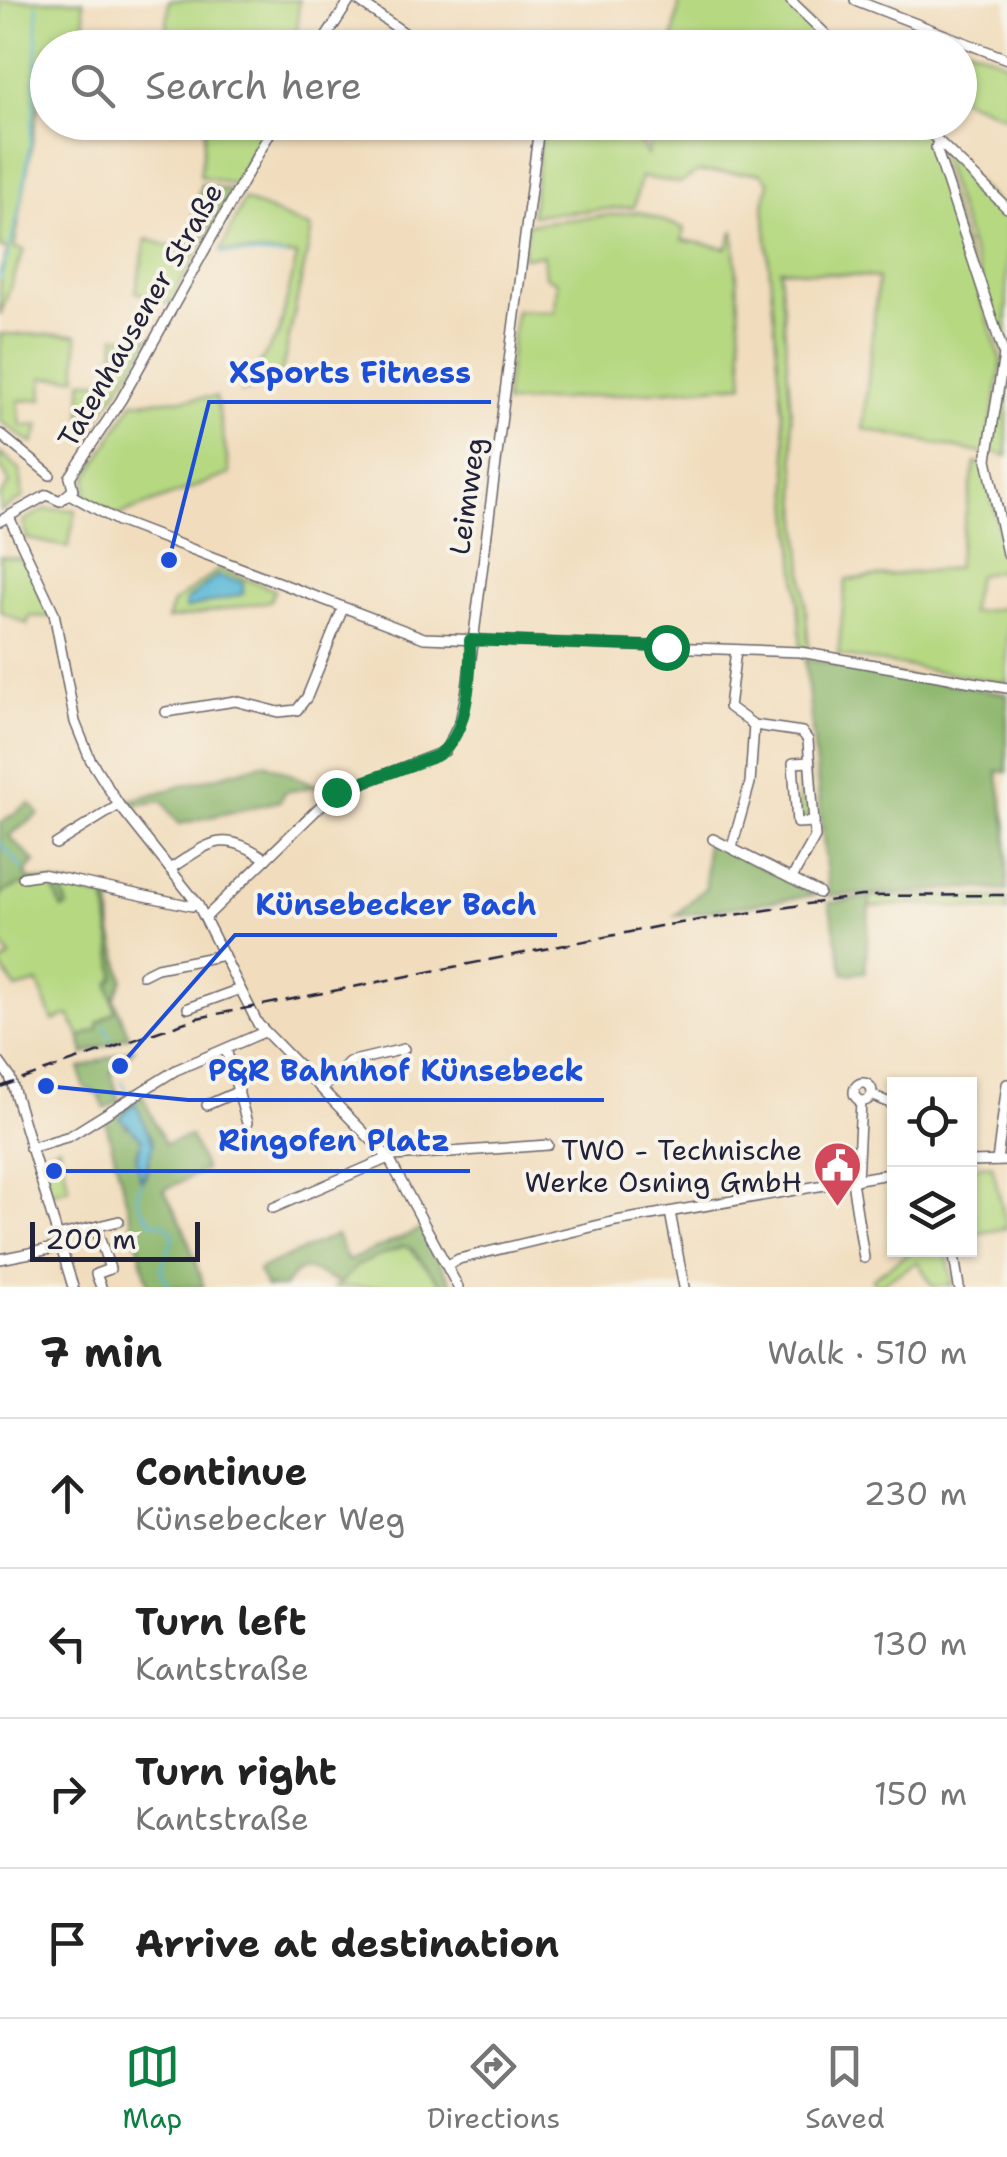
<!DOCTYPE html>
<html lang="en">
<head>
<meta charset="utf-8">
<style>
  body { margin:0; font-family:"Shantell Sans",sans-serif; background:#f2f2f2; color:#222 }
  .controls { position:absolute; right:30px; bottom:30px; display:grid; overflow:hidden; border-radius:0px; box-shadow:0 2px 8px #0004 }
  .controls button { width:90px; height:90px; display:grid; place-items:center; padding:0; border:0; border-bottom:2px solid #e0e0e0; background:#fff; color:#222; font:50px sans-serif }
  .scale { position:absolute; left:30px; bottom:25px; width:170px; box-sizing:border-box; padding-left:10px; border:5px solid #22223b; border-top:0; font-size:28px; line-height:35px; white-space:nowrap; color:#22223b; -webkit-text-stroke:8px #f7f3e8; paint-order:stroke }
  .stop { position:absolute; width:30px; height:30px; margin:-22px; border:8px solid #0b8043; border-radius:50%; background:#fff }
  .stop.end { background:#0b8043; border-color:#fff; box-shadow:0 2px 10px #0008 }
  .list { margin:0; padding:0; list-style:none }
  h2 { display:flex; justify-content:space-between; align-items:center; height:130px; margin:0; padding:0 40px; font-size:42px }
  h2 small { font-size:32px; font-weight:400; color:#767676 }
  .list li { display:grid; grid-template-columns:65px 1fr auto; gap:30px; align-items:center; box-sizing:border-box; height:150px; padding:0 40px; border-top:2px solid #e0e0e0 }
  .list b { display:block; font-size:38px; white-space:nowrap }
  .list p { margin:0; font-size:32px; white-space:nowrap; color:#767676 }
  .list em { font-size:32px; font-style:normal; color:#767676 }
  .icon { flex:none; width:55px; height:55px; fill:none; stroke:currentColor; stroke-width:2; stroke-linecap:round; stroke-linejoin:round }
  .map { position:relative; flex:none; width:1007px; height:1287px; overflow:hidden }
  .search { position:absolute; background:#fff; box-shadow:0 2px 8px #0004; left:30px; right:30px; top:30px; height:110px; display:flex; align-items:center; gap:25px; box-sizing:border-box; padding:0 35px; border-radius:55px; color:#767676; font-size:38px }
  .sheet { height:730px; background:#fff }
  nav { display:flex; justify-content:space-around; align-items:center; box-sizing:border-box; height:140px; border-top:2px solid #e0e0e0; background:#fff; font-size:28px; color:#767676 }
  nav a { display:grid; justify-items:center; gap:5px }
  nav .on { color:#0b8043 }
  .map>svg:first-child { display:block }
  .green { fill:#b5d881; stroke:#6c7d5e; stroke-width:2.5 }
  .forest { fill:#90b86f; stroke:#596d55; stroke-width:2.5; fill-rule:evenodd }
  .water { fill:#59b8d7; stroke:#3e6d89; stroke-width:2.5 }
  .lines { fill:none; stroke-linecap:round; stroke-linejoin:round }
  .stream { stroke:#59b8d7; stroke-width:2.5 }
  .minor-casing { stroke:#6a6368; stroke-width:12 }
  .minor { stroke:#fff; stroke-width:9 }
  .rail { stroke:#22223b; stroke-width:2.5; stroke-dasharray:15 8; stroke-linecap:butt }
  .route { stroke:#0b8043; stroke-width:12 }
  .labels { text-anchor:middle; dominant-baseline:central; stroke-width:8; stroke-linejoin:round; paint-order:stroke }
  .street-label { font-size:28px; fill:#22223b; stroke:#f7f3e8 }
  .poi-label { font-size:28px; fill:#22223b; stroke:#f7f3e8; text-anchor:end }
  .leader { fill:none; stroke:#1d4ed8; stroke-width:4 }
  .callout-dot { fill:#1d4ed8; stroke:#f7f3e8; stroke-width:4 }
  .callout-label { font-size:30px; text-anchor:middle; font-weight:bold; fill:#1d4ed8; stroke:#f7f3e8; stroke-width:8; stroke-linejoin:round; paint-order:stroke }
</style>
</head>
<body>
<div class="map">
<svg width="1007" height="1287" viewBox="0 0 1007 1287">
  <rect width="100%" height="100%" fill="#f7f3e8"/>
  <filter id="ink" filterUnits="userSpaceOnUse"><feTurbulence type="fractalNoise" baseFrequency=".01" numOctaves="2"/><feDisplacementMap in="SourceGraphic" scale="20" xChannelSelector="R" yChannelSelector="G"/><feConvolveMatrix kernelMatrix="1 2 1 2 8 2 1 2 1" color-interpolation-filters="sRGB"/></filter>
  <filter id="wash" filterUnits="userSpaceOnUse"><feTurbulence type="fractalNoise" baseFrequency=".0048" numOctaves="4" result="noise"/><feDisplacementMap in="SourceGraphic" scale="40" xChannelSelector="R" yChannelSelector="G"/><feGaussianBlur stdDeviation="2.25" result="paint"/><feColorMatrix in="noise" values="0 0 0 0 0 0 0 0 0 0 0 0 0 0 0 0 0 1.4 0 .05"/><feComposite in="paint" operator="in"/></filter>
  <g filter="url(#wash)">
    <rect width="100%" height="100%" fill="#f1ddbd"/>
    <g class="green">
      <path d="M0,0h83l4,47 -39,1 -34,200 10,2 -24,65v-42l8,-24 -8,-1z"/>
      <path d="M169,0h130l-3,47 -103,1 -27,-7z"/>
      <path d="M680,0h105l49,47 -163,1z"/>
      <path d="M929,32l78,30v55l-47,-19v-50h-37z"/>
      <path d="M206,123h64l-35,62 -35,-9z"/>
      <path d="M543,123h87l17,32 8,-32h258l16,15 73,225 -16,91 -123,-25 15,-151 -98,-9 29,381 -8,-1c-8,-149 -25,-296 -37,-444l5,-23 -8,-9 -63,-1 -18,11 -39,-6 -7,30 -103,8z"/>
      <path d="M942,150l65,63v145l-68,-207z"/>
      <path d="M244,200l68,29 -33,156 -37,7 37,-59 18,-77 -76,-5z"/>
      <path d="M639,212l45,16 -2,12 45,8 7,-18 10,154 -240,20 12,-94 39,2 2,-30 -12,-6 -2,-21 -20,2 4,-33z"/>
      <path d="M146,239l51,15 -28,50 -33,-12z"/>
      <path d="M0,334l77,1v42l-35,1 1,21 -25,2 3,25 19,-1 -7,19 -33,-23z"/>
      <path d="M115,336l36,2 -59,91 -10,-8v-40h32z"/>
      <path d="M1007,369v87l-16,-5z"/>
      <path d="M216,397l14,77 -114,42 -30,-20 1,-18 46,-76z"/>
      <path d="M0,453l20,17 3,28 -23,13v-15l10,-13 -10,-18z"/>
      <path d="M975,463l10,1 22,106 -30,5 -7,38 37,-6v76l-169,-28 8,-75 110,-12z"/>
      <path d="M46,509l30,1 -8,37 -41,-8 -4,-18z"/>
      <path d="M0,556l26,4 26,57 -22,-1 -3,8 -27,-13z"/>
      <path d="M220,569l55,21 -5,11 -103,19 6,-17z"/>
      <path d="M801,765l7,4 1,50 -10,-3z"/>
      <path d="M38,881l68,17 9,78 -6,8 6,27 -16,12v6l-19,8 -11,-22 -16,6 -15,-38 -22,6 -16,-24 10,-8 -10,-15v-47l16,-10z"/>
      <path d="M916,895l91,4v13l-87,-8 -50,3v-10z"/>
      <path d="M59,1146l10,42 -20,5 -11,-38z"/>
      <path d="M992,1165l15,63 -37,7v-68z"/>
      <path d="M403,1246l9,3c9,14 24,24 31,38h-108l23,-22z"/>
      <path d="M912,1250h34l7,35 -20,2 -15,-25 -43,25 -3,-8z"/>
    </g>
    <g class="forest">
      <path d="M118,33l75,14h-41l-42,-12z"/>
      <path d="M201,184l31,7 -35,63 -11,-3z"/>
      <path d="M805,659l202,35v78l-10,-1 10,58v62l-31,-3 -147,8z"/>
      <path d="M265,763l52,23 -32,6 -5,9 -101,23 -17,-23 -27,4 -8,-4z"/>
      <path d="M30,803l9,11 -30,22 26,26 -9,10 2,7 82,13 2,40 11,47 -9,20 15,37 -45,18 -4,-17 18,-8v-6l17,-12 -6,-27 6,-8 -9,-78 -45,-12 7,21 -6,2 -10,-24c-20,-5 -35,-1 -52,10v-72z"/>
      <path d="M706,838l109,57 -140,21 31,-29z"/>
      <path d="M870,897l-5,75 -21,2 -15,-71z"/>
      <path d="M135,1048l-24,24 8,28 -14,9 -6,-14 -15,-8 -4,-19z"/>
      <path d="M142,1095l23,49 25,-8 15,34 -41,20 19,36 21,61h-55l-44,-168zM132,1103l20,37 -6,37 -6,1 -4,-23 6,-16 -6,-10 -10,-2 -3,-14z"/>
      <path d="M421,1229l33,58h-11c-6,-12 -22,-23 -31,-38l-9,-3 -45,19 -17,18c-23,-5 -37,-30 -57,4h-18l-8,-17 78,-35 12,26z"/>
    </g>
    <g class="water">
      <path d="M217,576l26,6v12l-58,15 1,-8z"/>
      <path d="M135,1102l18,42 -11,38 -6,-22 6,-21 -22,-21z"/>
    </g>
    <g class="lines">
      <g class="stream">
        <path d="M221,253l64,3"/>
        <path d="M0,278c29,-82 39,-186 37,-273"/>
        <path d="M0,843l24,27"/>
        <path d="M105,1025l5,13"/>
        <path d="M117,1073l2,-15"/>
        <path d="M122,1081l5,9"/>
        <path d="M142,1182c-11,18 -1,25 10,40l13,2 9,11 -13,35 9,17"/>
      </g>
    </g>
  </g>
  <g filter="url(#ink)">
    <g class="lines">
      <defs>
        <g id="minor">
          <path d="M357,0l69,48"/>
          <path d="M790,0l50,48"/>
          <path d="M855,0l152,59"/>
          <path d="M319,48l31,-48"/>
          <path d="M919,122l88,86"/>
          <path d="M938,141l-2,7 68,207 -17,104 20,95"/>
          <path d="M0,434l50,41"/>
          <path d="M70,477l51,-77 155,-278"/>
          <path d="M47,495l13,6 13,-11 -3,-13"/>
          <path d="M71,495l47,26 306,117 376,14 207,36"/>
          <path d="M9,517l45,96 21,109 15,37 29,46 78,98 61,121 130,133 70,130"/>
          <path d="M0,521l47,-26"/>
          <path d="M166,712l69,-11 44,11 18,-2 10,-13 36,-89"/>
          <path d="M754,725l48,7 6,8 7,97 -23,41"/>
          <path d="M809,762l-16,1 4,60 17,-1"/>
          <path d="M713,839l106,54"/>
          <path d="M56,844l63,-39"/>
          <path d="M732,847l18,-64 4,-58 -25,-18 7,-57"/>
          <path d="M170,869c40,-26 52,-41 96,-10"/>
          <path d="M23,877l19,-3 150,32 5,-3"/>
          <path d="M206,917l126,-122 113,-44 15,-29 7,-33 72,-562 -6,-5"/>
          <path d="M143,975l14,-7 67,-13"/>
          <path d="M188,1008l52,-19"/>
          <path d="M226,1049l21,74"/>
          <path d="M0,1063l10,14 63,210"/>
          <circle cx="863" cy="1092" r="9"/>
          <path d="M323,1088l26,-26 55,-13"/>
          <path d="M872,1095l22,10"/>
          <path d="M207,1105l32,-14"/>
          <path d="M30,1148l40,-12 106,-66 88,-38"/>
          <path d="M997,1161l10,-77"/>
          <path d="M970,1162l37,-1"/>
          <path d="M857,1180l4,-79"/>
          <path d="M852,1181l12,77"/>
          <path d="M273,1208l120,-52 155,-11"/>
          <path d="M670,1212l14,75"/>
          <path d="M96,1228l14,41 -14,5 5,13"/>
          <path d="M57,1236l62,-15"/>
          <path d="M953,1250l6,37"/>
          <path d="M0,1259l60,-12"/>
          <path d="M447,1266l12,-7 157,-38 278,-48"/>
        </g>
      </defs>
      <use href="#minor" class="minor-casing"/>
      <use href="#minor" class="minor"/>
      <path class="rail" d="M0,1087l197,-69 463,-92 201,-30 146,-1"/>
    </g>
  </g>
  <g class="lines" filter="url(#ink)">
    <path class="route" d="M336,792l100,-36c33,-19 35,-82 34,-116l196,7"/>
  </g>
  <defs>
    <symbol id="civic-pin" viewBox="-11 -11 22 30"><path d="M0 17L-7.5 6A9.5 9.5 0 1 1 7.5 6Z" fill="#d1495b" stroke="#f7f3e8"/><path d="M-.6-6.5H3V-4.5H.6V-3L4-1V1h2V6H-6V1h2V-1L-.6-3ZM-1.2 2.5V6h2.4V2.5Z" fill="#fff"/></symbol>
  </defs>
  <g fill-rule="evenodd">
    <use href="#civic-pin" x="810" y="1138" width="55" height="75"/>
  </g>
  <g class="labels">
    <g class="street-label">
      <text transform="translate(140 315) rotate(-60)">Tatenhausener Straße</text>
      <text transform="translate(467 496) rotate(-82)">Leimweg</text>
    </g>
    <g class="poi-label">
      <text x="802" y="1150">TWO - Technische<tspan x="802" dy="32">Werke Osning GmbH</tspan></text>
    </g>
  </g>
  <path class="leader" d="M169 560L209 402H491M120 1066L235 935H557M46 1086L188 1100H604M54 1171L198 1171H470"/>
  <g class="callout-dot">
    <circle cx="169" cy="560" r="10"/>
    <circle cx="120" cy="1066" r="10"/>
    <circle cx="46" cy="1086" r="10"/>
    <circle cx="54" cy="1171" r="10"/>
  </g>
  <g class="callout-label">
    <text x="350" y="383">XSports Fitness</text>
    <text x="396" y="915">Künsebecker Bach</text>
    <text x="396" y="1081">P&amp;R Bahnhof Künsebeck</text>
    <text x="334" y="1151">Ringofen Platz</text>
  </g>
</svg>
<div class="controls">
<button><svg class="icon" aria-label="locate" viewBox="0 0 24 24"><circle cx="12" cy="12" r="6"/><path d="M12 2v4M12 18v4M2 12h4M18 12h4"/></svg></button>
<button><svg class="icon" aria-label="layers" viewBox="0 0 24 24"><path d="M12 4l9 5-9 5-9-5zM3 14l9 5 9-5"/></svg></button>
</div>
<div class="scale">200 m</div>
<div class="stop" style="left:666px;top:647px"></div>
<div class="stop end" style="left:336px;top:792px"></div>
<div class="search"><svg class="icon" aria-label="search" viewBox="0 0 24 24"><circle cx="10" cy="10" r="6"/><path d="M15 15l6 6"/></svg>Search here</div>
</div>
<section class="sheet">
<h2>7 min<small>Walk · 510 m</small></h2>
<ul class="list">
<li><svg class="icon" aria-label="ahead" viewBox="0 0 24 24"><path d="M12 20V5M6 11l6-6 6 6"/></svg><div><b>Continue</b><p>Künsebecker Weg</p></div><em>230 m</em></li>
<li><svg class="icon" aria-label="left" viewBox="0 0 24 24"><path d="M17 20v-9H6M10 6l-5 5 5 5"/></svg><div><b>Turn left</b><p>Kantstraße</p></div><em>130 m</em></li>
<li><svg class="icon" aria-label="right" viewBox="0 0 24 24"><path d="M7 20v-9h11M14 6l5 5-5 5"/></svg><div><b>Turn right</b><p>Kantstraße</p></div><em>150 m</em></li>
<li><svg class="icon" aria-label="arrive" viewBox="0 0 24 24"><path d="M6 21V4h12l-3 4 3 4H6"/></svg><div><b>Arrive at destination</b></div></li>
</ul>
</section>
<nav>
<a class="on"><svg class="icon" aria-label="map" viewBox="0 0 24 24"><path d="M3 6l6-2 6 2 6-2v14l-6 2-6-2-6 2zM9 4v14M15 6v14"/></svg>Map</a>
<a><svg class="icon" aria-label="directions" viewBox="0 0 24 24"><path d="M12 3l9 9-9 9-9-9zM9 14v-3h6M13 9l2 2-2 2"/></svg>Directions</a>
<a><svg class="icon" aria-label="saved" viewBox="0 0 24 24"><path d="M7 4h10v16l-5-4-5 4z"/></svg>Saved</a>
</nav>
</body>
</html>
